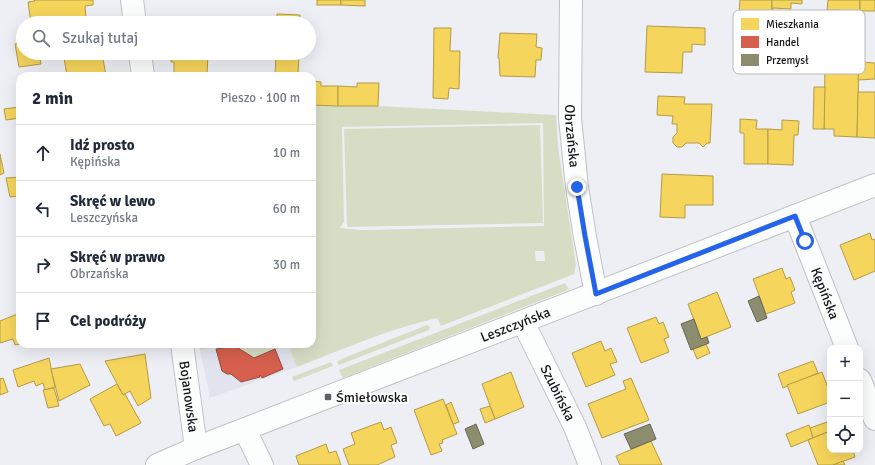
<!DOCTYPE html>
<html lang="pl">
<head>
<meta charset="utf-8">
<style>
  body { margin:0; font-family:Signika,sans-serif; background:#f6f6f7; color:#1f2937 }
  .controls { position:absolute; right:12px; bottom:12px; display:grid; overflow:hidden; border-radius:8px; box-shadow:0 4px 16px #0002 }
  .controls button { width:36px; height:36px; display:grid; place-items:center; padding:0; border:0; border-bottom:1px solid #e0e1e3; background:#fff; color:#1f2937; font:20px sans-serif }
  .stop { position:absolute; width:12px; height:12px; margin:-9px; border:3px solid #2563eb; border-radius:50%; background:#fff }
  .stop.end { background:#2563eb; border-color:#fff; box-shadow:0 1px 4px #0008 }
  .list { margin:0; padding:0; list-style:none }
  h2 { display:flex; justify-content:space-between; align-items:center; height:52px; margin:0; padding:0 16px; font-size:17px }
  h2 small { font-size:13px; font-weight:400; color:#747a83 }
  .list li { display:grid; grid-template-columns:26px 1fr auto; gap:12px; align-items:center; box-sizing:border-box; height:56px; padding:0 16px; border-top:1px solid #e0e1e3 }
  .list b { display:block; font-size:15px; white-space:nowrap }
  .list p { margin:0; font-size:13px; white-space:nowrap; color:#747a83 }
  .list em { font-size:13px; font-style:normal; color:#747a83 }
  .icon { flex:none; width:22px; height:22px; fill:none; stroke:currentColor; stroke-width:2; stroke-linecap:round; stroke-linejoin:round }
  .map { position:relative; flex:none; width:875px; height:465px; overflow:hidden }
  .search { position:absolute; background:#fff; box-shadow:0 4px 16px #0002; left:16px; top:16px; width:300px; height:44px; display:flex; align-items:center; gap:10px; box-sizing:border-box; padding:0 14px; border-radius:22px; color:#747a83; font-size:15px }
  .panel { position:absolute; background:#fff; box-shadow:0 4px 16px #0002; left:16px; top:72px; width:300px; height:276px; border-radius:12px }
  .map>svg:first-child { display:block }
  .built { fill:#e1e3ee }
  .green { fill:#d7ddc5; fill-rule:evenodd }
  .homes { fill:#f6d55c; stroke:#b29b48 }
  .shops { fill:#d6604d; stroke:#9c4a3d }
  .industry { fill:#8c8c6e; stroke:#686854 }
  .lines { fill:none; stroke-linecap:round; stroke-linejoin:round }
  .street-casing { stroke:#c0c1c4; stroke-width:24 }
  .secondary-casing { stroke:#c0c1c4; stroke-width:24 }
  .street { stroke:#fcfdfd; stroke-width:22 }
  .secondary { stroke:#fcfdfd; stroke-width:22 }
  .route { stroke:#2563eb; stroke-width:5 }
  .poi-dot { fill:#616165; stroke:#fff; stroke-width:1.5 }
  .labels { text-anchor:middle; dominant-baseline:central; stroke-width:4; stroke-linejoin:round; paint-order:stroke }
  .street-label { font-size:14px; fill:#151518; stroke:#fff }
  .poi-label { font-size:14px; fill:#151518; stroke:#fff; text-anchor:start }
  .key { fill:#fff; stroke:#b9b9ba; stroke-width:1 }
  .key-label { font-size:11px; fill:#151518 }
</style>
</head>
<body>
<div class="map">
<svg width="875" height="465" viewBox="0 0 875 465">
  <rect width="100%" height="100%" fill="#eeeff4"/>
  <path class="built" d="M288,345l9,22 -87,31 -10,-48 35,-4 19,11z"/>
  <g class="green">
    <path d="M312,105l66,1 178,9 2,32 18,118 -2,9 -133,52 -4,-8c-48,11 -94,31 -140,49l-9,-22 -34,13 -19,-12 -35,4 -1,-6h113zM543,123l1,103 -183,4 -21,-2 4,-6 -2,-95zM535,251h9l1,10h-9z"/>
    <path d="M540,125l3,98 -196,4 -3,-98z"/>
    <path d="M565,283l4,6 -4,2 -222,87 -4,-8z"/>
    <path d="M427,325l3,2 -1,3 -90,35 -2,-3 4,-3z"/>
    <path d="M331,362l2,4 -39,15 -2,-4z"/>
  </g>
  <g class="homes">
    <path d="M34,0h59v5l-8,1 1,13 -25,4h-30l-3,-21 7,-1z"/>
    <rect x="317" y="0" width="24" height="5"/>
    <path d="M341,0h24v6l-24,-1z"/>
    <path d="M740,0h32v13l-33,-1z"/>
    <path d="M772,0h30v4l-11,-1v6l-18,-1 -1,5z"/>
    <path d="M828,0h32v11l-33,-1z"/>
    <rect x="860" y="0" width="15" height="11"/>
    <path d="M277,14l23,1v8h-23z"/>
    <path d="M647,26l58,2v17l-13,-1v8h-9l-1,21 -37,-1z"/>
    <path d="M434,28h17l-1,23h10l-1,38 -10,-1 -1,11 -15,-1z"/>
    <path d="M500,33l37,1 -1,13 6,1 -1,12h-5l-1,17 -35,-1 -1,-18h-1z"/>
    <path d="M23,43v10h16l2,11 -22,3 -4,-23z"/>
    <path d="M67,53h35l4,23h-39l-3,-18 4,-1z"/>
    <path d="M171,53h37l-1,23h-33v-14h-3z"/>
    <path d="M276,53h23l-1,23h-23z"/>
    <path d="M825,62h34l-2,75 -23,-1v-7h-10z"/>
    <path d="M859,62l16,1v16l-17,1z"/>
    <path d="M312,81l9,1v4h17v20l-26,-1z"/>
    <path d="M357,83h22l-1,23h-40v-20l19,1z"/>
    <path d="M814,87h11l-1,42h-11z"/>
    <path d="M858,92h17v46l-18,-1z"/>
    <path d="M658,96l27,1 -1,7h28l-2,39h-3l-4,4 -4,-4h-13l-4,4h-5l-4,-4v-6l4,-4v-9h-5l1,-8 -16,-1z"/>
    <path d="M19,107l1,11 -14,2 -2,-11z"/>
    <path d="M740,119l17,1 -1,9h12v35h-24v-31h-4z"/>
    <path d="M782,120l17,1 -1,14h-4l-1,30 -25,-1v-35l14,1z"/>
    <path d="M0,154l4,19 -4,2z"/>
    <path d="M662,174l51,2v29h-28v13l-25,-1z"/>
    <path d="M20,177v19l-10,1 -4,-19z"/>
    <path d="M870,233l2,7 3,-1v32l-21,9 -14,-35z"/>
    <path d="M782,268l4,11 4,-2 5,13 -4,2 4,11 -29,11 -13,-35z"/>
    <path d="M717,292l14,35 -30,12 -13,-35z"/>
    <path d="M20,313v31l-5,1 -2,-6 -13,4v-22z"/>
    <path d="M656,317l3,7 4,-2 6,15 -5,2 5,13 -28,11 -14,-35z"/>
    <path d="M601,341l4,10 6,-3 6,14 -7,2 5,11 -29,12 -14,-34z"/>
    <path d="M706,344l4,9 -13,6 -4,-10z"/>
    <path d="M145,354l6,44 -13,8 -8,-15 -7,4 -18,-34z"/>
    <path d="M49,358l6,29 -10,3 -2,-7 -7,3 -2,-5 -16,6 -5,-17z"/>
    <path d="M813,361l5,12 -35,15 -5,-14z"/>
    <path d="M80,364l10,21 -31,16 -8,-32z"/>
    <path d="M511,372l13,35 -29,12 -13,-35z"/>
    <path d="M822,372l8,21v9l-32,12 -11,-29z"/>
    <path d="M3,378l5,14 -8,3v-16z"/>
    <path d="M631,378l18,42 -47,18 -14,-34 38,-15 -3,-8z"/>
    <path d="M117,384l6,11 2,-1 16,29 -25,13 -6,-12 -6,2 -14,-27z"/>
    <path d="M54,388l5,18 -11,2 -5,-18z"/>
    <path d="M443,399l14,35 -15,6 1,3 -4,1 3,7 -11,4 -17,-45z"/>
    <path d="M451,402l8,20 -6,2 -7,-19z"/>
    <path d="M490,406l5,13 -10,4 -5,-14z"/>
    <path d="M830,421v10l-17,7 -3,-10z"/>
    <path d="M381,422l3,8 7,-3 6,16 -6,2 4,12 -18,8h-28l-6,-16 12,-5 -4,-11z"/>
    <path d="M809,425l4,13 -22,9 -5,-13z"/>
    <path d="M830,431v19h23l2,7 -22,8h-15l-10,-25z"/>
    <path d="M651,441l11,24h-42l-4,-9z"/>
    <path d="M326,444l3,9 7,-2 5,14h-42l-3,-9z"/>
    <path d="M843,461l2,4h-12z"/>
  </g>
  <path class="shops" d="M235,346l19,12 21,-9 8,20 -21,9 -2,-3 -1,1 1,1 -19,5 -10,-8h-4l-5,-3 -6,-22z"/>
  <g class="industry">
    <path d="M759,296l8,22 -10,4 -9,-21z"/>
    <path d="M694,319l7,20 6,-2 2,6 -18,7 -10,-26z"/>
    <path d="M476,424l8,20 -11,5 -8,-20z"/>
    <path d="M650,424l6,15 -25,10 -7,-15z"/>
  </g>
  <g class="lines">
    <defs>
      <g id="street">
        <path d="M132,0l3,23"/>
        <path id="s1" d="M571,0l-1,118 7,69 8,50 11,57"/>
        <path d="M140,53l3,23"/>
        <path id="s2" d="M795,216l52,132"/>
        <path id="s3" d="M523,322l52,105 15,38"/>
        <path id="s4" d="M182,344l14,104"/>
        <path d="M860,380l15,39"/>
        <path d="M245,430l17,35"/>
      </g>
      <g id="secondary">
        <path id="s5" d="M157,465l39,-17 679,-263"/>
      </g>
    </defs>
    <use href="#street" class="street-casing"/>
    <use href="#secondary" class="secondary-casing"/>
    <use href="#street" class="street"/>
    <use href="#secondary" class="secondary"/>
  </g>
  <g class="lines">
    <path class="route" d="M577,187l8,49 11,58 199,-78 10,25"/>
  </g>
  <rect class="poi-dot" x="324" y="393" width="8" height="8" rx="2"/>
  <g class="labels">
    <g class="street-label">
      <text stroke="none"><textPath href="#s1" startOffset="136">Obrzańska</textPath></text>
      <text stroke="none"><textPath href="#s2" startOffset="83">Kępińska</textPath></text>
      <text stroke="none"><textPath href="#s5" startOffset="385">Leszczyńska</textPath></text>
      <text stroke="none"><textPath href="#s3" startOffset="79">Szubińska</textPath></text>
      <text stroke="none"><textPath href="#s4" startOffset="53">Bojanowska</textPath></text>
    </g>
    <g class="poi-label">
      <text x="336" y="397">Śmiełowska</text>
    </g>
  </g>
  <rect x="733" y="10" width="132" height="64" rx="6" class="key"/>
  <rect x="741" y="18" width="18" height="12" fill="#f6d55c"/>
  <rect x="741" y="36" width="18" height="12" fill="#d6604d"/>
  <rect x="741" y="54" width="18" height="12" fill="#8c8c6e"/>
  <g class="key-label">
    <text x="766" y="28">Mieszkania</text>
    <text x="766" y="46">Handel</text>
    <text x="766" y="64">Przemysł</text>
  </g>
</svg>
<div class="controls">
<button>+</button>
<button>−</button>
<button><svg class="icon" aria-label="locate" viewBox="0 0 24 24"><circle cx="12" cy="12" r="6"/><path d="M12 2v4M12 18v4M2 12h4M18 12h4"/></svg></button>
</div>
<div class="stop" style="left:805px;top:241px"></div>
<div class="stop end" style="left:577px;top:187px"></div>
<div class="search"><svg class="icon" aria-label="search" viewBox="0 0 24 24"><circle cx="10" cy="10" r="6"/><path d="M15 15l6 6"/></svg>Szukaj tutaj</div>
<section class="panel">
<h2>2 min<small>Pieszo · 100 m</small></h2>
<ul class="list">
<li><svg class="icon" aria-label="ahead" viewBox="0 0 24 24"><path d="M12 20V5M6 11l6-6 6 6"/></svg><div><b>Idź prosto</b><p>Kępińska</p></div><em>10 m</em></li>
<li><svg class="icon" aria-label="left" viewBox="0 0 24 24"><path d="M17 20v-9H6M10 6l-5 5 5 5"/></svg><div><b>Skręć w lewo</b><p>Leszczyńska</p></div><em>60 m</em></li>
<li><svg class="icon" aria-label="right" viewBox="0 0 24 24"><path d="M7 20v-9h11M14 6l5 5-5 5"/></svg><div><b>Skręć w prawo</b><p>Obrzańska</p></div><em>30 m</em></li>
<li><svg class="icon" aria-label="arrive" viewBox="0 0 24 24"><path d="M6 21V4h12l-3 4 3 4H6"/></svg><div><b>Cel podróży</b></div></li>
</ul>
</section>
</div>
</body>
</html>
